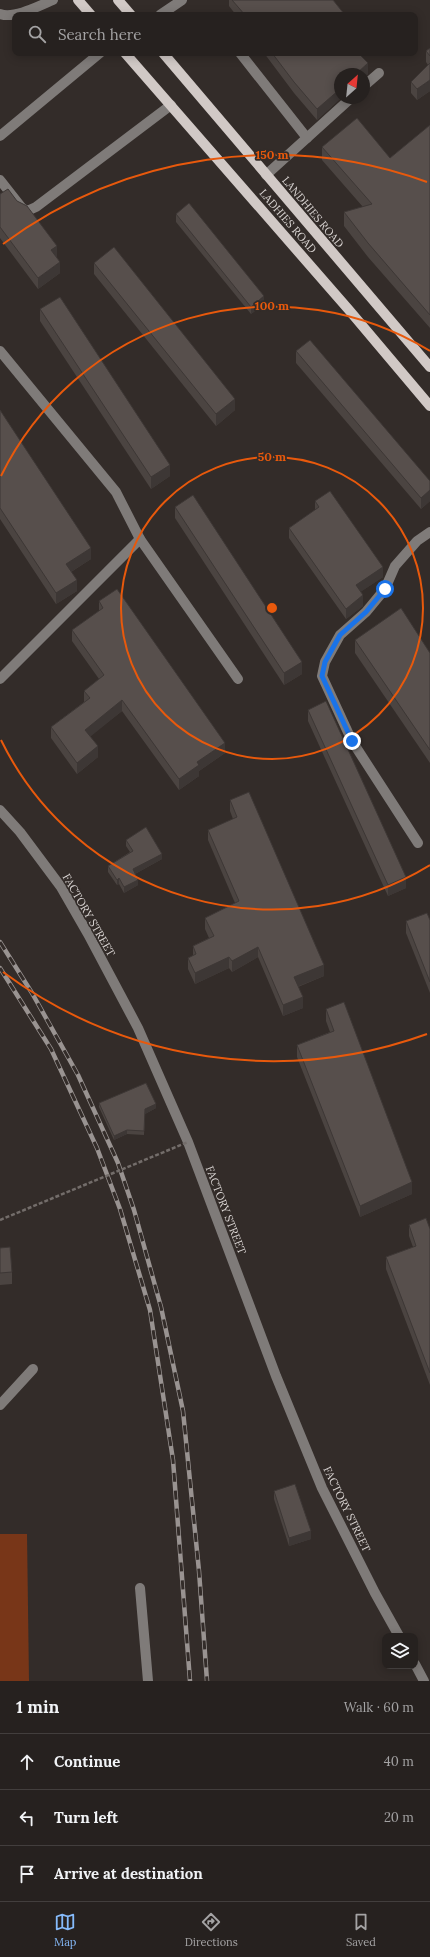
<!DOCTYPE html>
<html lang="en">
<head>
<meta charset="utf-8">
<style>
  body { margin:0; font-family:Lora,serif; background:#322e2c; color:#f1f3f6 }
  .controls { position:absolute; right:12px; bottom:12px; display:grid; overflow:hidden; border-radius:8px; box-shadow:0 2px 10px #0003 }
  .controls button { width:36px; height:36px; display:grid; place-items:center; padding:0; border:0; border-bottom:1px solid #423e3d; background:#26211f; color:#f1f3f6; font:20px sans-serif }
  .compass { position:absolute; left:334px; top:68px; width:36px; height:36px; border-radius:50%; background:#26211f; box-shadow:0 2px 10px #0003; rotate:27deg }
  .stop { position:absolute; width:12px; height:12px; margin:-9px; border:3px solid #1a73e8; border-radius:50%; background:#fff }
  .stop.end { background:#1a73e8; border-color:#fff; box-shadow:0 1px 4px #0008 }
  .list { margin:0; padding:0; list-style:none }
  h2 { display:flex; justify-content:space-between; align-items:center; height:52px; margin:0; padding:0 16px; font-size:17px }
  h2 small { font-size:13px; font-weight:400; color:#a4a3a4 }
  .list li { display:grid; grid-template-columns:26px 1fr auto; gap:12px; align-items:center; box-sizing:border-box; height:56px; padding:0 16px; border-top:1px solid #423e3d }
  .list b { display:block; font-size:15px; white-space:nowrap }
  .list em { font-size:13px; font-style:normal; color:#a4a3a4 }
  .icon { flex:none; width:22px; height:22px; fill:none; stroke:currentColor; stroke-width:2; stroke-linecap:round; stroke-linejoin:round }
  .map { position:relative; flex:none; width:430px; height:1681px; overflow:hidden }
  .search { position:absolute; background:#26211f; box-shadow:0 2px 10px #0003; left:12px; right:12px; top:12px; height:44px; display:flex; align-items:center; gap:10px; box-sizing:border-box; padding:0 14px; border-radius:8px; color:#a4a3a4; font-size:15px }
  .sheet { height:220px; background:#26211f }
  nav { display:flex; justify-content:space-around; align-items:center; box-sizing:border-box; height:56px; border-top:1px solid #423e3d; background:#26211f; font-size:11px; color:#a4a3a4 }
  nav a { display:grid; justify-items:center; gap:2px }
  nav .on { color:#86bbfb }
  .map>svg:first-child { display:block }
  .green { fill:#783618 }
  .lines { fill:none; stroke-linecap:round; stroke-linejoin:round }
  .minor { stroke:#7f7b79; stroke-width:10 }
  .major { stroke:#d1c9c6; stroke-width:10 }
  .rail-casing { stroke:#999391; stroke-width:4.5 }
  .rail { stroke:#332c29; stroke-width:3; stroke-dasharray:9; stroke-linecap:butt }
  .path-bridge { stroke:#736d6a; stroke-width:2.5; stroke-dasharray:4 2; stroke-linecap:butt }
  .wall { fill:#4b4441 }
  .shaded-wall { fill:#3d3735 }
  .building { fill:#574f4c; stroke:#3d3735 }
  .route { stroke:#1a73e8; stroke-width:5 }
  .ring { fill:none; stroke:#e8590c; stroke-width:2 }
  .labels { text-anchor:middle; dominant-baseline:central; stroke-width:3.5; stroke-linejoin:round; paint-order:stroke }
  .street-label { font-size:11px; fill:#dad5d3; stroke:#332c29 }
  .centre { fill:#e8590c; stroke:#332c29; stroke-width:2 }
  .ring-label { font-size:12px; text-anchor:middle; font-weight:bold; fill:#e8590c; stroke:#332c29; stroke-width:3.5; stroke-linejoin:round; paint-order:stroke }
</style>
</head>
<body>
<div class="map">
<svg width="430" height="1681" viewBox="0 0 430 1681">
  <rect width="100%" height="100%" fill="#332c29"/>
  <path class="green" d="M0,1534h27l2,147h-29z"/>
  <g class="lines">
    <g class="minor">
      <path d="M0,14c14,5 39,-8 53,-14"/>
      <path d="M160,15l22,-15"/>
      <path d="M240,53l67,85"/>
      <path d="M364,86l15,-13"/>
      <path d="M0,136l100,-83"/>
      <path d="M266,175l85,-77"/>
      <path d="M0,180l22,28 5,3 9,-4 135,-102"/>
      <path d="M0,351l116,141 24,47"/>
      <path d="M0,679l140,-140 98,140"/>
      <path d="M0,810l20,22 41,55 27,47 50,94 50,114 88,234 46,112 53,105 24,43"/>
      <path d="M418,843l-66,-102 -30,-65 3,-14 15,-27 26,-23 19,-23 10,-23 22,-25 13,-9"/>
      <path d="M0,1405l33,-36"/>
      <path d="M140,1588l8,93"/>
      <path d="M415,1664l9,17"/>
    </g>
    <g class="major">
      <path d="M78,0l13,15"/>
      <path d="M118,0l13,15"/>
      <path d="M125,53l224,257 81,96"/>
      <path d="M163,53l267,314"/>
    </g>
    <defs>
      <g id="rail">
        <path d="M0,942l32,51 46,82 40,88 16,47 27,97 22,104 16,160 8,110"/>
        <path d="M0,968l51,81 46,99 23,61 30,101 23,150 17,221"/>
      </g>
    </defs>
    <use href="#rail" class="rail-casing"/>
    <use href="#rail" class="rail"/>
    <path class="path-bridge" d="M0,1220l188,-78"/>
  </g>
  <g class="wall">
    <path d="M229,0h104l12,15h-109l-7,-9z"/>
    <path d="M430,48v43l-13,9 -6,-7v-11l17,-17 -2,-3v-11z"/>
    <path d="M264,53h97l-1,1 8,20 -4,3v-3l-24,24h1l-24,22 -23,-27z"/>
    <path d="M430,125v203l-62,-71 -24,-31v-14l19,-5 -41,-47v-13l68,11z"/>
    <path d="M0,194l57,63 3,16 -22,16 -38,-51z"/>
    <path d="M176,214l88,90 -13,10 -75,-92z"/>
    <path d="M94,263l141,147 -19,16 -122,-152z"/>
    <path d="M40,309l130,167 -19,13 -111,-168z"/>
    <path d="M296,351l134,130v20l-9,8 -125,-146z"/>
    <path d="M0,410l91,149 -20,13 6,19 -21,13 -56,-85z"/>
    <path d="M315,501l68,76 -23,15 3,14 -17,13 -57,-81v-10l26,-18z"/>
    <path d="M175,507l127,167 -18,11 -109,-167z"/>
    <path d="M99,601l126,152 -26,18v5l-20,14 -57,-79 -32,25 8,21 -21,17 -26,-36v-11l33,-25v-11l15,-12 -27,-38v-11l27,-19z"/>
    <path d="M355,640l75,13v110l-75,-110z"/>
    <path d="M308,710l98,178 -18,8 -80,-175z"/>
    <path d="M230,800l94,176 -26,11 5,21 -20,8 -25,-59 -26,15 -3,-4 -34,16 -7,-15v-11l5,-2v-10l16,-8 -4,-9v-11l30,-15 -27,-63v-10l25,-11 -3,-8z"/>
    <path d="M126,840l36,19 -27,15 3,11 -14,8 -5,-9 -2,1 -9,-13v-6l22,-14 -4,-6z"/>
    <path d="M430,920v73l-24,-60v-12z"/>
    <path d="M326,1009l86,185 -52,23 -63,-160v-12l33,-13 -4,-11z"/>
    <path d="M99,1103l57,5 -11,6 -1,21 -17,-1 -13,6 -15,-33z"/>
    <path d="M409,1225l21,4v156l-44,-116v-12l27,-10 -4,-11z"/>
    <path d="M0,1248l12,24v12l-12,1z"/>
    <path d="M274,1491l37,48 -22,7 -15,-47z"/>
  </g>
  <g class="shaded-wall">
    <path d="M368,63v11l-4,3v-3h-8z"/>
    <path d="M430,80v11l-13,9v-11z"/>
    <path d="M340,89v9h1l-24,22v-11z"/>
    <path d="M57,246v11l-6,5v-12z"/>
    <path d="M60,262v11l-22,16v-11z"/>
    <path d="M264,296v8l-13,10v-7z"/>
    <path d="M235,399v11l-19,16v-12z"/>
    <path d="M170,465v11l-19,13v-12z"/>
    <path d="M430,490v11l-9,8v-11z"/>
    <path d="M91,548v11l-25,16v-11z"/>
    <path d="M383,567v10l-27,18v-10z"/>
    <path d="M77,580v11l-21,13v-11z"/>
    <path d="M363,595v11l-17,13v-10z"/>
    <path d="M302,662v12l-18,11v-12z"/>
    <path d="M122,700v11l-37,30v-11z"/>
    <path d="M225,743v10l-26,18v5l-20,14v-11l18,-17z"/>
    <path d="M98,746v11l-21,17v-11z"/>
    <path d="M162,854v5l-29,16v-6z"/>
    <path d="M406,877v11l-18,8v-11z"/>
    <path d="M119,878v6l-2,1v-5z"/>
    <path d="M138,880v5l-14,8v-6z"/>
    <path d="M258,947v10l-26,15v-11z"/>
    <path d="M229,957v11l-34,16v-11z"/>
    <path d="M324,965v11l-30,12v-11z"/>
    <path d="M303,997v11l-20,8v-11z"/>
    <path d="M156,1104v4l-11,6 -1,21 1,-26z"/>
    <path d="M127,1130v4l-13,6v-4z"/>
    <path d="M412,1182v12l-52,23v-11z"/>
    <path d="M311,1531v8l-22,7v-8z"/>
  </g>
  <g class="building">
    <path d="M232,0h101l12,15h-100z"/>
    <path d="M430,48v8l-4,-5z"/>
    <path d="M272,53h86l10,10 -12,11h-16v15l-23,20 -23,-27z"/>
    <path d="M430,63v17l-13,9 -6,-7z"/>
    <path d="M357,118l33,40 40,-33v190l-62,-72 -24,-31 28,-8 -50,-57z"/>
    <path d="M8,189l9,12 10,5 30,40 -6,4 9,12 -22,16 -38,-51v-33z"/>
    <path d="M189,203l75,93 -13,11 -75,-93z"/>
    <path d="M114,247l121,152 -19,15 -122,-151z"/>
    <path d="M60,297l110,168 -19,12 -111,-168z"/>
    <path d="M310,340l120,141v9l-9,8 -125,-147z"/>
    <path d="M0,410l91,138 -25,16 11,16 -21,13 -56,-85z"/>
    <path d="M330,491l53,76 -27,18 7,10 -17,14 -57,-81 30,-21 -4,-6z"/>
    <path d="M193,495l109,167 -18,11 -109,-166z"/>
    <path d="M117,589l108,154 -28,19 2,3 -20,14 -57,-79 -37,30 13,16 -21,17 -26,-36 39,-29 -6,-7 20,-16 -32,-45 31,-22 -4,-7z"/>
    <path d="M401,608l29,45v97l-75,-110z"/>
    <path d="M326,701l80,176 -18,8 -80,-175z"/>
    <path d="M249,792l75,173 -30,12 9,20 -20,8 -25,-58 -26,14 -3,-4 -34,16 -7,-15 8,-4 -3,-8 21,-10 -9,-18 34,-17 -31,-71 29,-13 -7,-17z"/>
    <path d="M146,827l16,27 -29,15 5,11 -14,7 -5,-9 -2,2 -9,-14 25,-15 -7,-11z"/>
    <path d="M427,913l3,7v62l-24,-61z"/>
    <path d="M344,1002l68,180 -52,24 -63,-161 37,-14 -8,-22z"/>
    <path d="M146,1083l10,21 -11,5 -1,22 -17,-1 -13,6 -15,-33z"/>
    <path d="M426,1218l4,11v144l-44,-116 30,-11 -7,-21z"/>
    <path d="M10,1247l2,25 -12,1v-25z"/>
    <path d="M295,1484l16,47 -22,7 -15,-47z"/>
  </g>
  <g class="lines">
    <path class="route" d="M352,741l-30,-65 3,-14 15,-27 26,-23 19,-23"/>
  </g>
  <g class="ring">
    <circle cx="272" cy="608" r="151"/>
    <path d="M430 865A302 302 0 0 1 1 740M1 476A302 302 0 0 1 430 351"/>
    <path d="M427 1034A453 453 0 0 1 3 972M3 244A453 453 0 0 1 427 182"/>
  </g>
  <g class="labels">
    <g class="street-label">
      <text transform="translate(313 212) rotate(50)">LANDHIES ROAD</text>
      <text transform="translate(288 221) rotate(49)">LADHIES ROAD</text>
      <text transform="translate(89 915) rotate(60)">FACTORY STREET</text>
      <text transform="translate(226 1210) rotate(69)">FACTORY STREET</text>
      <text transform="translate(347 1509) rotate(64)">FACTORY STREET</text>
    </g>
  </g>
  <circle cx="272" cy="608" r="6" class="centre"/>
  <g class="ring-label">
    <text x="272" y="159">150 m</text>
    <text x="272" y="310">100 m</text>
    <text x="272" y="461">50 m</text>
  </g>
</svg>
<div class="controls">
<button><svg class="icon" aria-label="layers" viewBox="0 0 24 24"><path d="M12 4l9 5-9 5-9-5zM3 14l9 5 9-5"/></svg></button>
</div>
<svg class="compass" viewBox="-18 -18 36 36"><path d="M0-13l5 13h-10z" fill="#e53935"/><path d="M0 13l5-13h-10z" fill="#a4a3a4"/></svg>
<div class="stop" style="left:385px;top:589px"></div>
<div class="stop end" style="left:352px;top:741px"></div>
<div class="search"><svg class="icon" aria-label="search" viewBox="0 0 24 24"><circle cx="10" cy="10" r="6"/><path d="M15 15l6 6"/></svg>Search here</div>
</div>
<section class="sheet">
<h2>1 min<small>Walk · 60 m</small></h2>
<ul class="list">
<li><svg class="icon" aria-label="ahead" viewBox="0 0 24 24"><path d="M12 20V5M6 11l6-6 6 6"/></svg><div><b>Continue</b></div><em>40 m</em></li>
<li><svg class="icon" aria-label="left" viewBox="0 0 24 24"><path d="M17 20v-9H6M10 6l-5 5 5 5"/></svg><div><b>Turn left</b></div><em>20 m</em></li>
<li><svg class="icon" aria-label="arrive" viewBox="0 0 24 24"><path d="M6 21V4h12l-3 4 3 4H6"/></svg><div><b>Arrive at destination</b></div></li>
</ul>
</section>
<nav>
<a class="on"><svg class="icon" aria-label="map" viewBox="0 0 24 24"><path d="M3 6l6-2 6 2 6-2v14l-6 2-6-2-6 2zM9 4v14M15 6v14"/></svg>Map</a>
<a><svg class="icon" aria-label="directions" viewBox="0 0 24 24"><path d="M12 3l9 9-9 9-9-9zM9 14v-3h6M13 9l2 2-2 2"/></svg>Directions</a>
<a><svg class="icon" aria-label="saved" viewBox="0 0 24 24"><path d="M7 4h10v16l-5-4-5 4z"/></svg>Saved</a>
</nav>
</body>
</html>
